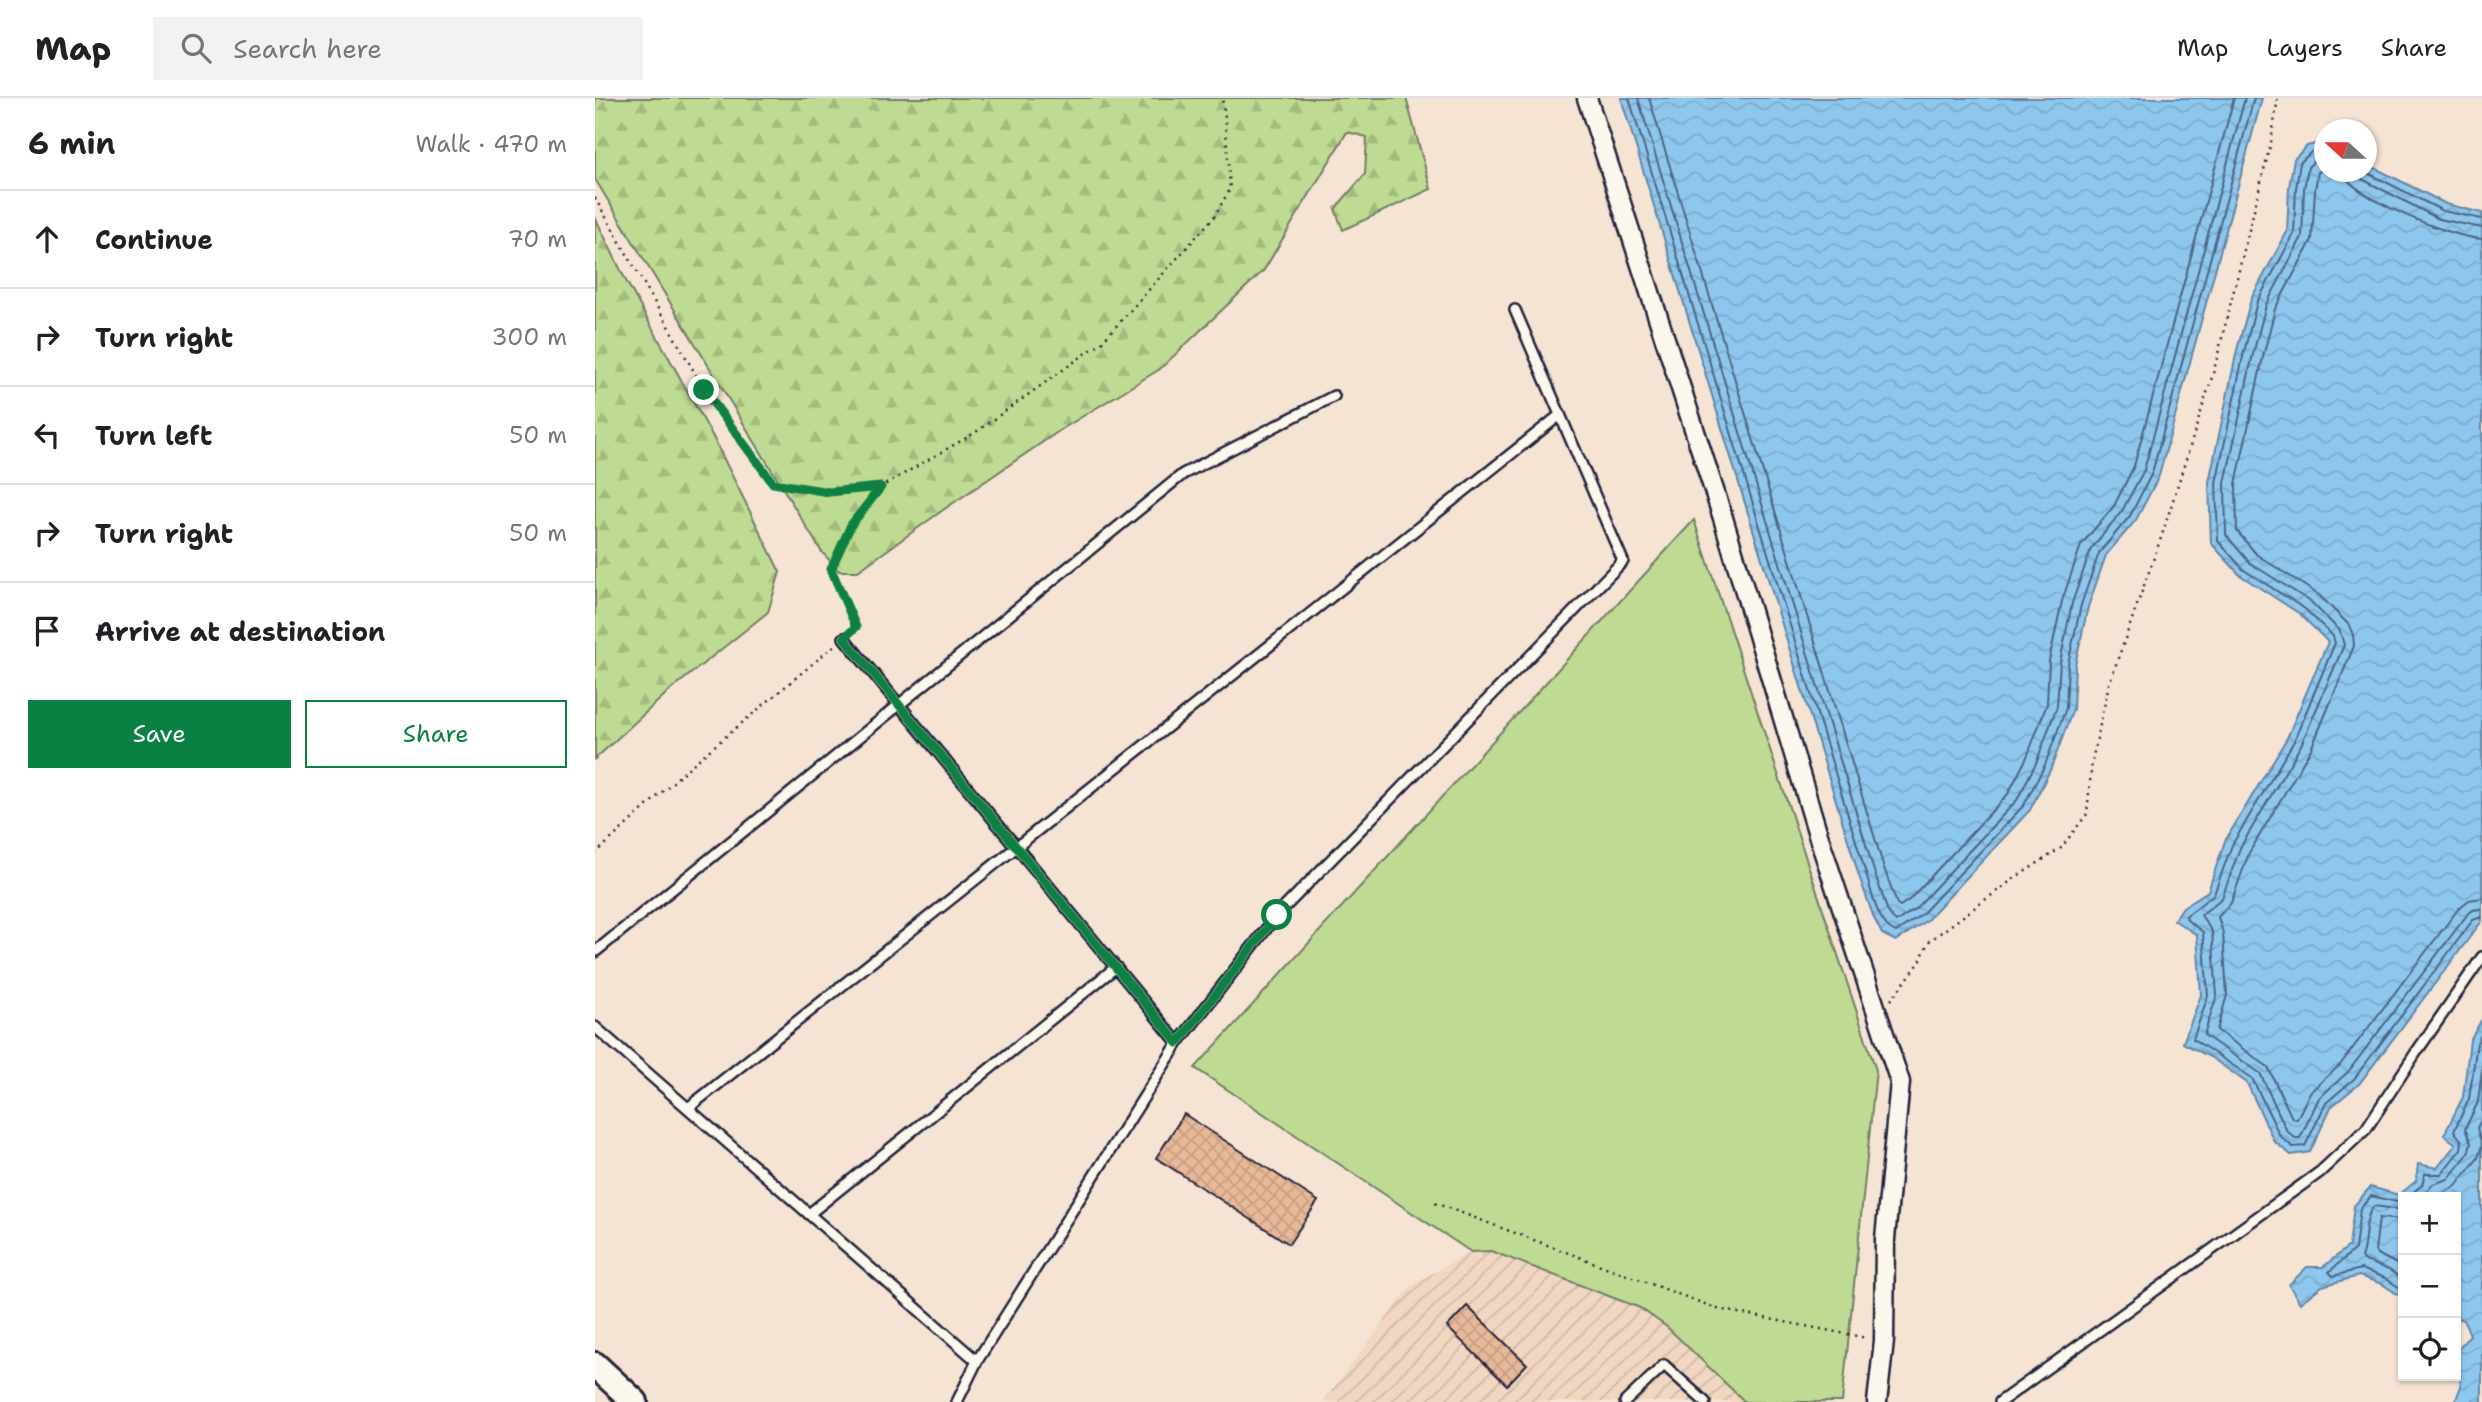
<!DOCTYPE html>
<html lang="en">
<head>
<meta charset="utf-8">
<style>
  body { margin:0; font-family:"Shantell Sans",sans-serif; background:#f2f2f2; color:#202124 }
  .controls { position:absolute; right:21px; bottom:21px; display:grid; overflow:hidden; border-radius:0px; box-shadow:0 2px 5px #0004 }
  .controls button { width:63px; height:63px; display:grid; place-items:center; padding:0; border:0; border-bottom:2px solid #e0e0e0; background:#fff; color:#202124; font:35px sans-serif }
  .compass { position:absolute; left:1719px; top:21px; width:63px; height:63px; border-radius:50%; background:#fff; box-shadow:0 2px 5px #0004; rotate:291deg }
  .stop { position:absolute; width:21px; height:21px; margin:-16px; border:5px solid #0b8043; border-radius:50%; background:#fff }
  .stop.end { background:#0b8043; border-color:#fff; box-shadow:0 2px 7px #0008 }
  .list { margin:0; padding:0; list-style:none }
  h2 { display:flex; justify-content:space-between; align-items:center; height:91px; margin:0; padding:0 28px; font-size:30px }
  h2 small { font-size:23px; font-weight:400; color:#757577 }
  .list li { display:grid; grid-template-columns:46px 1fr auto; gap:21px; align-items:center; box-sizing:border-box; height:98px; padding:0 28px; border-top:2px solid #e0e0e0 }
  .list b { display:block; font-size:26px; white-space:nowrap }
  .list em { font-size:23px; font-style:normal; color:#757577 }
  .actions { display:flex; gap:14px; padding:21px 28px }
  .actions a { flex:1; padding:16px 0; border:2px solid #0b8043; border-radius:0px; text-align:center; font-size:24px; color:#0b8043 }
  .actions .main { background:#0b8043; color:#fff }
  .icon { flex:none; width:38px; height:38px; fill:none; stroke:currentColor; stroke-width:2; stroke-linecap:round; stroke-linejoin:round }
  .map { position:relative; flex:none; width:1887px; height:1304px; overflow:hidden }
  header { display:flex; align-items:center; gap:42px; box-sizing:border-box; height:98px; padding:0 35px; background:#fff; border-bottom:2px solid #e0e0e0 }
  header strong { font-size:33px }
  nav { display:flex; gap:38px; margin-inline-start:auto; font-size:24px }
  .search { width:490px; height:63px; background:#f2f2f2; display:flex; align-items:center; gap:18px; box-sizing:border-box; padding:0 24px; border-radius:0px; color:#757577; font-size:26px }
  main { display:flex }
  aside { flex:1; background:#fff }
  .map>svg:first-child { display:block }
  .industrial { fill:url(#industrial-furrows) }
  .grass { fill:#bfda92; stroke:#707e66; stroke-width:2 }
  .forest { fill:url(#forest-firs); stroke:#707e66; stroke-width:2 }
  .water { fill:url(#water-waves); stroke:#6385a6; stroke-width:2 }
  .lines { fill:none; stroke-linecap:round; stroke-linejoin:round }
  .shore { stroke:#4d6482; stroke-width:2 }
  .building { fill:url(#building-cross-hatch); stroke:#22223b; stroke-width:2 }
  .service-casing { stroke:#22223b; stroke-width:14 }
  .minor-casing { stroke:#22223b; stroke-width:23 }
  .secondary-casing { stroke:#22223b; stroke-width:30 }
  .path { stroke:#22223b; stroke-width:2.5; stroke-dasharray:2 5; stroke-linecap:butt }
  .service { stroke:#fbf7ec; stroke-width:9 }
  .minor { stroke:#fbf7ec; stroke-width:18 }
  .secondary { stroke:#fbf7ec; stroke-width:24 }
  .route { stroke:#0b8043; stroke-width:9 }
</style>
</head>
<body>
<header>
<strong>Map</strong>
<div class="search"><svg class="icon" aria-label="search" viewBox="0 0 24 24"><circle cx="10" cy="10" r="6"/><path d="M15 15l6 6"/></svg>Search here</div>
<nav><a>Map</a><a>Layers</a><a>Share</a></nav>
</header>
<main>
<aside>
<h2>6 min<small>Walk · 470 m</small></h2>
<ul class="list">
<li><svg class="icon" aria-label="ahead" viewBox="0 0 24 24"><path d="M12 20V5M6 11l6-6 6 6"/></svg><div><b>Continue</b></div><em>70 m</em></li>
<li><svg class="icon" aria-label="right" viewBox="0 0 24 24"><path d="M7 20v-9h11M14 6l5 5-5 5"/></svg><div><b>Turn right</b></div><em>300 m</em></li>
<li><svg class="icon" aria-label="left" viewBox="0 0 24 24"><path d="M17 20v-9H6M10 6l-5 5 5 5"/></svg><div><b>Turn left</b></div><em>50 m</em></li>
<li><svg class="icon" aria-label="right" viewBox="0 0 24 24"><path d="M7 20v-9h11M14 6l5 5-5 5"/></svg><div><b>Turn right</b></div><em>50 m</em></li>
<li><svg class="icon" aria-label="arrive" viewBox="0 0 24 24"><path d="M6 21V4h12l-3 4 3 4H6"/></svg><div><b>Arrive at destination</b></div></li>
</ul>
<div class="actions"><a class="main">Save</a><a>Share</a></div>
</aside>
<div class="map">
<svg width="1887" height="1304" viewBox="0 0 1887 1304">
  <defs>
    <pattern id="industrial-furrows" width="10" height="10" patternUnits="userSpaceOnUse" patternTransform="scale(1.75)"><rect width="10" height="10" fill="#f1d7c1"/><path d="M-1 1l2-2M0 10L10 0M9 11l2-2" fill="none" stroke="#ceb8a7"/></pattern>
    <pattern id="forest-firs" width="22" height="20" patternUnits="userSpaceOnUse" patternTransform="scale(1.75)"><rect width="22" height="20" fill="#bfda92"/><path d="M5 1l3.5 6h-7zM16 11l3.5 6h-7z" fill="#a4bb7f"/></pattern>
    <pattern id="water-waves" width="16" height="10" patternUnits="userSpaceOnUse" patternTransform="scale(1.75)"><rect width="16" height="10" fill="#8ec7ed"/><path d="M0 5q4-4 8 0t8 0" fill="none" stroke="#7aabcc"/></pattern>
    <pattern id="building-cross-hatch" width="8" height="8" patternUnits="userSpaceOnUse" patternTransform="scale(1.75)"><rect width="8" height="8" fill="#e8b998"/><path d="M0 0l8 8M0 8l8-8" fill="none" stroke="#c79f84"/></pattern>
  </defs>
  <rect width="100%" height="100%" fill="#f5e4d3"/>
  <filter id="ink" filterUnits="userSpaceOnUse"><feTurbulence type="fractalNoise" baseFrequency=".0143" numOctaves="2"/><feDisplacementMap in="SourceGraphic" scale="14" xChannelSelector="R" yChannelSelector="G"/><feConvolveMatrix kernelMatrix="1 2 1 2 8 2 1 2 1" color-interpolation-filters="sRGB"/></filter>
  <g filter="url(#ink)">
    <path class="industrial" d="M896,1153l149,57 27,19 78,75h-422l85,-112 10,-9 53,-29z"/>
    <path class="grass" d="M1099,422l182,550 -34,332h-97l-78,-75 -27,-19 -149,-57 -20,1 -276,-184z"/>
    <g class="forest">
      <path d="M0,0h811l25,91 -88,41 -8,-21 30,-35 2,-37 -20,-5 -83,138 -104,99 -98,60 -119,81 -85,61h-19l-18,-20 -226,-372z"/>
      <path d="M0,119l30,62 88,158 67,135 -12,40 -100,80 -73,67z"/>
    </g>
    <g class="water">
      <path d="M1026,0h641l-103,378 -23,44 -30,35 -18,52 -13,58 -2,44 -22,59 -21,42 -103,110 -31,21 -14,-7 -8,-16 -15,-42z"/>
      <path d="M1729,44l1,30h42v-8l79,40 36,9v708l-123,163 -28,23 -21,45 -19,3 -17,-14 -27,-58 -35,-25 -29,-15 18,-48 -4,-60 -23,-15 9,-13 25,-16 17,-50 62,-103 41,-96 -28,-28 -60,-39 -29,-32 -2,-61 28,-132 14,-51 36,-67 2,-45 5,-28 13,-13z"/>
      <path d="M1887,921v383h-27l6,-16 -4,-36 13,-15 -6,-15 -8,-2v-121h-53v101l-21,-14 -23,-8 -37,10 -22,17 -11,-18 18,-18h16l26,-21 5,-40 16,-19 29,8 17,-14 2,-17 19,4 19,-24 -12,-9 19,-38 7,-57z"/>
    </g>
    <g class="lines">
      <g class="shore">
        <path d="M1034,0l237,776c6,18 11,51 30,58l26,-18 102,-109 21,-40 21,-57 2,-44 13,-59 18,-52 31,-37 22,-43 102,-375"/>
        <path d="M1043,0l236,773 14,41 8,10 20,-14 101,-108 20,-39 20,-55 3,-44 12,-59 19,-54 31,-38 22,-41 101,-372"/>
        <path d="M1054,0l235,770 13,36 3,2 9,-6 99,-106 19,-37 20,-53 2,-43 13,-60 19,-56 33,-39 20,-40 100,-368"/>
        <path d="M1730,51l-14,3 -11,11 -4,25 -2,46 -37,68 -13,50 -28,131 2,58 26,29 61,39 28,27 2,7 -41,98 -62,104 -18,49 -28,22 1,4 16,12 5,64 -15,43 59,39 28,58 13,11 12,-1 21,-43 28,-24 119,-159 9,-3"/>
        <path d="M1730,60l-10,2 -7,7 -4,22 -2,48 -36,68 -13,49 -28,129 1,52 24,28 61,39 29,29 4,14 -43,100 -61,103 -18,50 -21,17 11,17 5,63 -13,40 56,38 27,58 8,7h5l19,-40 29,-26 119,-157 6,-5 9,-1"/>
        <path d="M1730,71l-7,3 -3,18 -3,50 -37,69 -12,48 -27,127 1,47 20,24 62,40 30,30 4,10 1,11 -43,103 -62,104 -18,50 -13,14 5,16 4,62 -10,35 51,37 24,51 5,1 13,-27 30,-27 119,-157 10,-8 13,-2"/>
        <path d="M1747,74c11,26 111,66 140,67"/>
        <path d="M1758,74l7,6 79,41 43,9"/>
        <path d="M1771,74l77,39 39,8"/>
        <path d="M1812,1099l15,-12 3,-11h16l20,-25 1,-8 -8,-10 15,-32 8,-56 5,-10"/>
        <path d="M1826,1099l12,-13 15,-5 20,-25 3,-11 -6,-14 13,-27 4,-32"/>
        <path d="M1842,1099l19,-11 22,-28 4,-13 -5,-17 5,-10"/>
        <path d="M1808,1102l-6,2 -26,-6 -11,13 -5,40 -26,23 4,4 28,-7 24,9 18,12"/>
        <path d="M1808,1112l-29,-4c-12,14 -6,35 -13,51l2,3 26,10 14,9"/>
        <path d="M1808,1122l-24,-2 -4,33 2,3 26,13"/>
      </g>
    </g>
    <g class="building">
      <path d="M589,1016l134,87 -29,43 -133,-86z"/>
      <path d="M872,1208l60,58 -20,21 -60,-58z"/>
    </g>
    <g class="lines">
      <defs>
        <g id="service">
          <path d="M249,540l334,405"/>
          <path d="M0,854l588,-478 151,-78"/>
          <path d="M0,929l382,334"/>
          <path d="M93,1010l872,-693"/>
          <path d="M214,1116l307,-247"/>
          <path d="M362,1304l20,-41 201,-318 99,-128 346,-354 -108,-251"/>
          <path d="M1030,1304l39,-37 41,37"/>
          <path d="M1405,1304l320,-230 46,-43 49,-75 67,-97"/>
        </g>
        <path id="minor" d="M992,0l136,420 97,323 80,241 -15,157 -1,102 -7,61"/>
        <path id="secondary" d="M0,1267l40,37"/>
      </defs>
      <use href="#service" class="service-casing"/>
      <use href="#minor" class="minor-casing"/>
      <use href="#secondary" class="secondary-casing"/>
      <g class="path">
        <path d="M0,100l109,191 69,94 56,9 52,-5"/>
        <path d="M259,531l2,-2 -25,-58 20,-44 30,-38 92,-53 129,-92 112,-125 16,-28 -5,-72 -3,-19"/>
        <path d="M0,756l92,-85 148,-124"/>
        <path d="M1296,902l29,-38 8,-20 84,-62 49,-32 26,-34 5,-53 17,-77 53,-149 51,-161 58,-232 7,-44"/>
        <path d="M840,1105l283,106 149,29"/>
      </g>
      <use href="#service" class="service"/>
      <use href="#minor" class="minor"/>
      <use href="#secondary" class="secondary"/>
    </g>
  </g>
  <g class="lines" filter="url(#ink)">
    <path class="route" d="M109,292l69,93 56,9 52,-5 -30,38 -20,44 25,58 -12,11 334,405 99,-128"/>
  </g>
</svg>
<div class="controls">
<button>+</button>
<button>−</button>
<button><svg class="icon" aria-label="locate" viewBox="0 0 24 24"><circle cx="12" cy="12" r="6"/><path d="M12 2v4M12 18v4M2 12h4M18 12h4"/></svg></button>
</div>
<svg class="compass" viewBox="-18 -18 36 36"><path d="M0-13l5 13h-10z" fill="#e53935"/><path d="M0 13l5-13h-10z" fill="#757577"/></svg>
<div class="stop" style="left:682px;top:817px"></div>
<div class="stop end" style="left:109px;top:292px"></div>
</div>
</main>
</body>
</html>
